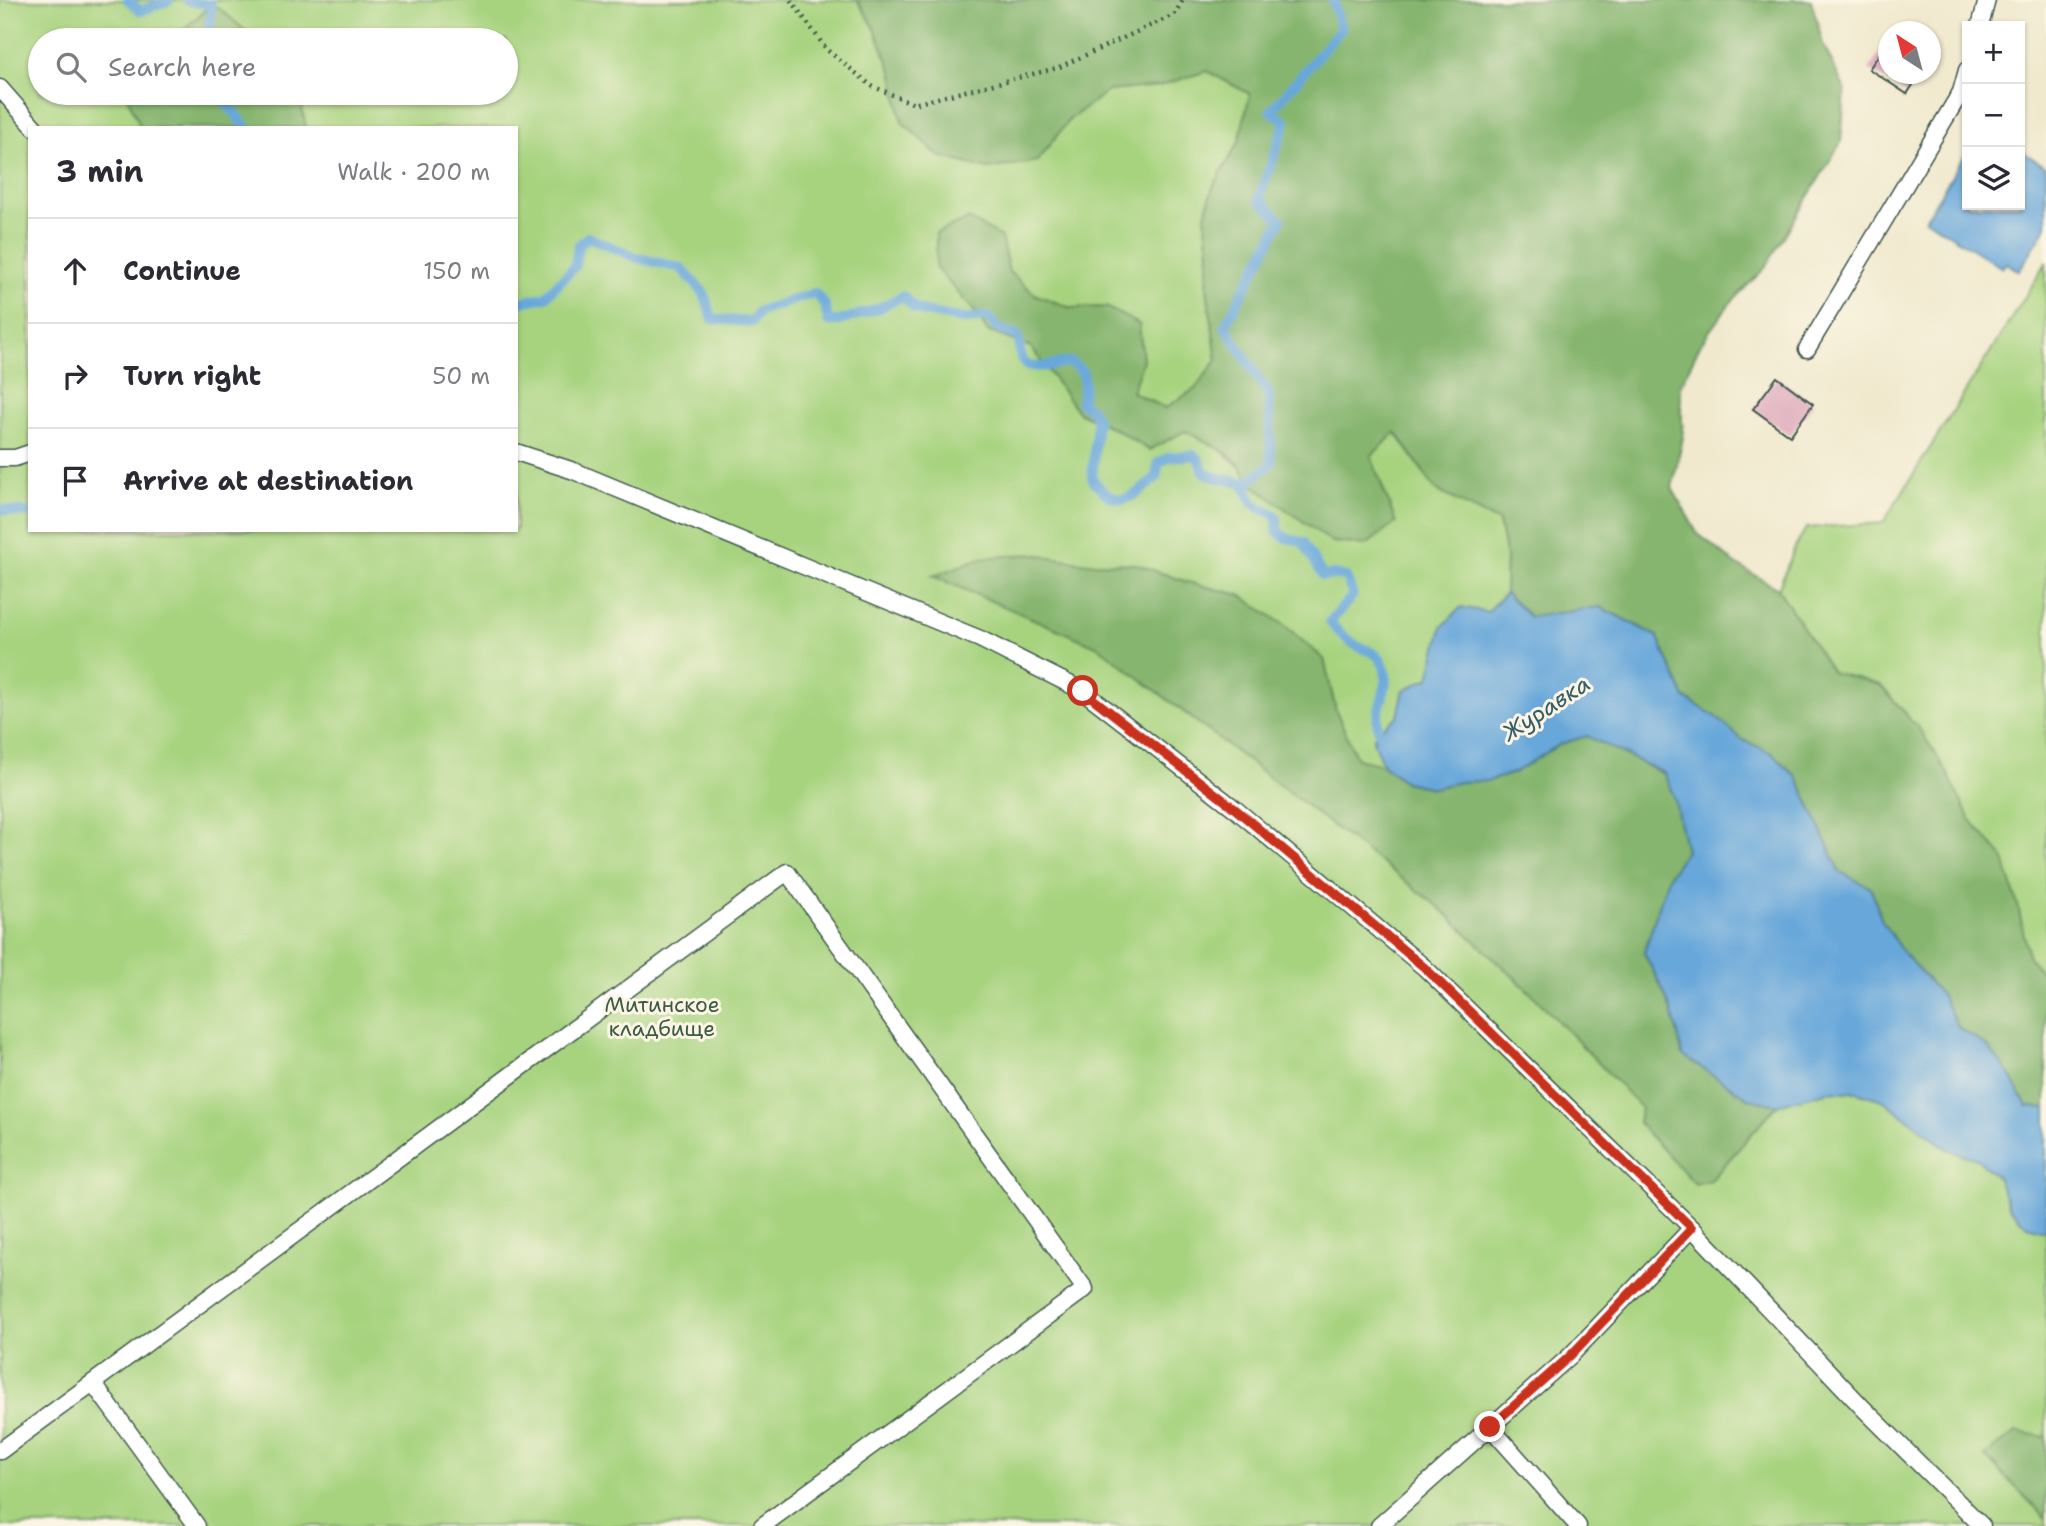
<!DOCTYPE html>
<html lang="en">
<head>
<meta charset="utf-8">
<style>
  body { margin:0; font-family:"Shantell Sans",sans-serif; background:#f7f7f7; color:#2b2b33 }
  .controls { position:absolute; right:21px; top:21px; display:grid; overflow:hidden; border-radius:0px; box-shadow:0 2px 5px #0004 }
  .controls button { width:63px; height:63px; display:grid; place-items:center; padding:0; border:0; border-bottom:2px solid #e1e1e2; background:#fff; color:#2b2b33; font:35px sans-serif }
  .compass { position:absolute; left:1878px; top:21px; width:63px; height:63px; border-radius:50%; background:#fff; box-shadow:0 2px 5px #0004; rotate:324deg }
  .stop { position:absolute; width:21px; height:21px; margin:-16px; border:5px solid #c8321e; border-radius:50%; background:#fff }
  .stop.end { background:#c8321e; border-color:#fff; box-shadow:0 2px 7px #0008 }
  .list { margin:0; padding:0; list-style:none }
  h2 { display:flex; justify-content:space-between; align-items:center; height:91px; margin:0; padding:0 28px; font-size:30px }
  h2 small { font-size:23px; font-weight:400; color:#7c7c81 }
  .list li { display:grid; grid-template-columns:46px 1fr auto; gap:21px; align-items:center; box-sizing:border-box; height:105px; padding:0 28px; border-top:2px solid #e1e1e2 }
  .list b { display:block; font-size:26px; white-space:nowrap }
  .list em { font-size:23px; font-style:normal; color:#7c7c81 }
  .icon { flex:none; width:38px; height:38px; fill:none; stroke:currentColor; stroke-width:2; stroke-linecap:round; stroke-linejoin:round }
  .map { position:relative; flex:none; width:2046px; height:1526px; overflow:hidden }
  .search { position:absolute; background:#fff; box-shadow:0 2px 5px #0004; left:28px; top:28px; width:490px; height:77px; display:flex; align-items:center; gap:18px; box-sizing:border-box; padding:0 24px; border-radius:38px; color:#7c7c81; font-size:26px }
  .panel { position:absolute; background:#fff; box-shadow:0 2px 5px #0004; left:28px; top:126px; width:490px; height:406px; border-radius:0px }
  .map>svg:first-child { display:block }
  .green { fill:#a7d37f; stroke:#63885a; stroke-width:2; fill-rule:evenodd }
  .forest { fill:#85b56e; stroke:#527951; stroke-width:2 }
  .water { fill:#68a7da; stroke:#447287; stroke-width:2 }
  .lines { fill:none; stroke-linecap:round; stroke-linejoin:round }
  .stream { stroke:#68a7da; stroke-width:10 }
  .building { fill:#dda7bb }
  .service-casing { stroke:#3e574b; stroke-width:19 }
  .path { stroke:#3e574b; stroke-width:4.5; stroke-dasharray:2 5; stroke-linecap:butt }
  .service { stroke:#fff; stroke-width:16 }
  .route { stroke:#c8321e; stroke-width:9 }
  .labels { text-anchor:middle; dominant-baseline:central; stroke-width:6; stroke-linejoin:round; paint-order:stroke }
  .park-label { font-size:21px; fill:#3a5b43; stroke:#fcf5e5 }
  .water-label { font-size:23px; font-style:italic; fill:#355d66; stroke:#fcf5e5 }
</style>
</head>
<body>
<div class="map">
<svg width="2046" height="1526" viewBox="0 0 2046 1526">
  <rect width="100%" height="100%" fill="#fcf5e5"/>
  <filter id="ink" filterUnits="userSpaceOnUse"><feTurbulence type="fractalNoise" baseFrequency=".0143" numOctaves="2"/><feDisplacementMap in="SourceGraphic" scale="14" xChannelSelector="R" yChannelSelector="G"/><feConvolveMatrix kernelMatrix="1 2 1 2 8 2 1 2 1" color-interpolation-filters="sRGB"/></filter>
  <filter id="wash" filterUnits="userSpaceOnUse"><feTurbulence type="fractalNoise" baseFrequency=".00686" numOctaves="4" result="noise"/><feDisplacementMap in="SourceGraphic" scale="28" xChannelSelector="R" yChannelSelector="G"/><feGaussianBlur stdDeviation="1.57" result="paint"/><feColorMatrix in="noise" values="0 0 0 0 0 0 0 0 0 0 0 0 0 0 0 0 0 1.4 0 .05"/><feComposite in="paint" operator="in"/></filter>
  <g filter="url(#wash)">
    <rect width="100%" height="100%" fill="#f0e9ce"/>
    <g class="green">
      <path d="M0,0h857l17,27 19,47 9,48 135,39 32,-41 39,-29 51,-5 48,-15 43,23 -11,48 -26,45 -8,28 4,37 -2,36 10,72 -22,29 -30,19 -33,-16 11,-32 -37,-53 -35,1 -35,-13 -27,-23 -73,-4 43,48 8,15 44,16 47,65 41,19 30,19 36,-19 32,16 29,25 125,-17 24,-23 41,58 63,32 7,35 -1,36 -17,19 -45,15 -14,51 -25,12 -6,26 -21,16 -4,8 10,25 -26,-6 -21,-48 -12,-52 -40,-34 -44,-30 -53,-13 -51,-18 -50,-1 -54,-9 -99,22 166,71 340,260 94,88 108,112 -3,16 73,57 66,-75 53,-14 27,1 26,8 66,50 28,8 21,20 11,29 18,19 19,5v206l-30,-5 -31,24 61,62v8h-2046zM211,5l8,3 37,32h250v53h-207l7,35h210v402h-486v-402h111l-15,-35h-86v-53h132z"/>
      <path d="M2046,263v717l-18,-25 -10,-49 -15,-49 -34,-39 -22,-46 -27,-42 -40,-45 -48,-13 -54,-83 16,-39 12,-22 77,-5z"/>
    </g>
    <g class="forest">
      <path d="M857,0h954l12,44 22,46 -4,52 -76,126 -35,35 -29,40 -21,43 3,51 -11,51 25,45 39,31 42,25 54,83 48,13 40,45 27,42 22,46 34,39 15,49 10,49 18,25v128l-19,-2 -17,-31 -22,-28 -30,-20 -16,-31 -41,-46 -19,-29 -11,-33 -31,-16 -43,-95 -25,-24 -31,-14 -26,-23 -30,-18 -28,-62 -57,-29 -70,10 -25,-24 1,-36 -7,-35 -63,-32 -40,-58 -25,24 25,67 -30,22 -34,-3 -84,-60c-6,-26 -41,-40 -63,-51l-36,19 -30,-19 -41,-19 -47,-65 -44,-16 -8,-15 -43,-48v-35l33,-14 32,18 8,35 27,23 35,13 35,-1 33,17 4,36 -11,32 33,16 30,-19 22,-29 -10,-72 2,-36 -4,-37 8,-28 26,-45 11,-48 -43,-23 -48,15 -51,5 -39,29 -32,41 -49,8 -49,-13 -37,-34 -9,-48 -19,-47z"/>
      <path d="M211,5l8,3 37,32h-84z"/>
      <path d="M126,93h173l7,35h-165z"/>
      <path d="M1032,554l54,9 50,1 51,18 53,13 44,30 40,34 12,52 21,48 26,6 22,17 28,6 27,-6 28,-1 26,-8 46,-29 27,-8 77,38 10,23 12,54 -17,24 -25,78c19,35 32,62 38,102l68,44 27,6 -66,75 -16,4 -57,-61 3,-16 -108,-112 -94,-88 -340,-260 -166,-71 48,-18z"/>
      <path d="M2016,1432l30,5v81l-61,-62z"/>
    </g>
    <g class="water">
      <path d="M2020,150l26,17v61l-27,43 -13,-8 -4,5 -77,-49 42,-67v53h53z"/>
      <path d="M1505,593l25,24 70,-10 57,29 28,62 30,18 26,23 31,14 25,24 43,95 31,16 11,33 19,29 41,46 16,31 30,20 22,28 17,31 19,2v123l-19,-5 -18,-19 -11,-29 -21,-19 -28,-9 -66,-50 -26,-8 -27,-1 -53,14 -27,-6 -68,-44c-6,-40 -19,-67 -38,-102l25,-78 17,-24 -12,-54 -10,-24 -77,-37 -27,8 -46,29 -26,8 -28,1 -27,6 -28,-6 -22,-17 -10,-25 4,-8 21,-16 6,-26 25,-12 13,-51 19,-20 27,5z"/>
    </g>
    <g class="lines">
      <g class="stream">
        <path d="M128,0l13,11 28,-11"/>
        <path d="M188,0l23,5 -2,35"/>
        <path d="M218,93c8,13 20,21 28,35"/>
        <path d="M516,303l29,-6 30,-31 3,-20 10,-9 49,21 44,10 22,24 10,27 39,3 7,-11 56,-18 10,12 3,16h11l38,-12 26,-13 11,12 11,4 38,7 25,-2 10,12 19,6c4,8 2,15 4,23 6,16 37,5 49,4l13,10 1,14 -3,17 10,6 6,10 -5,59c24,33 37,23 64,0l2,-15 12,-6 24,-2 4,3 6,14 10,5 28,5c4,7 7,15 12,21 12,14 26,2 23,28l9,7 17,4 20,34 11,-1 12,2 7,18 -23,27c7,9 15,16 24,22 10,7 22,6 28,18 15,29 -18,52 2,79"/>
        <path d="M1247,490l1,-8 23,-18 -2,-69 -44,-69 56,-106 -22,-21 27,-78 -15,-10 70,-82 -8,-29"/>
        <path d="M0,510l30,3"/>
      </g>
    </g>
    <g id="blocks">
      <g class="building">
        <path d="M1887,43l1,1v30h32l-13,20 -38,-25z"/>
        <path d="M1777,377l36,27 -23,32 -37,-27z"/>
      </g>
    </g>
  </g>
  <g filter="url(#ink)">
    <use href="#blocks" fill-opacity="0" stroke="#3e574b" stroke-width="2"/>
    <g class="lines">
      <defs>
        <g id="service">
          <path d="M1980,26l7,-26"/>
          <path d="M0,88l35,40"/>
          <path d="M1807,349l154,-257 6,-22"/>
          <path d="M516,452l58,19 406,168 103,52 151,117 191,160 267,260 172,181 118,117"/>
          <path d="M0,458h15l15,-5"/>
          <path d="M93,1383l104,143"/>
          <path d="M1490,1427l88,99"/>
          <path d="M0,1451l787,-579 298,417 -323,237"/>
          <path d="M1379,1526l191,-170 122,-128"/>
        </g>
      </defs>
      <use href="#service" class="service-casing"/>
      <path class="path" d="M791,0l36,50 45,36 42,18 143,-36 117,-53 9,-15"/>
      <use href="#service" class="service"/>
    </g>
  </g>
  <g class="lines" filter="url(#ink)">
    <path class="route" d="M1083,691l151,117 191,160 267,260 -122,128 -80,71"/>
  </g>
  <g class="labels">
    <g class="park-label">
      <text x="662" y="1005">Митинское<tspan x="662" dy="24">кладбище</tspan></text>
    </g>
    <g class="water-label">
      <text transform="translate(1546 708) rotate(-33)">Журавка</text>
    </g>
  </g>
</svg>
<div class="controls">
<button>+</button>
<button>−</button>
<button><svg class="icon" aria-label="layers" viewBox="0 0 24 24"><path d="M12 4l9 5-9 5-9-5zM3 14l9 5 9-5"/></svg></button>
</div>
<svg class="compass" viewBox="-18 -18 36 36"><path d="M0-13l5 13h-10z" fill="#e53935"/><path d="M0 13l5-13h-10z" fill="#7c7c81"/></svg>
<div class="stop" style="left:1083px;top:691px"></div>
<div class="stop end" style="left:1490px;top:1427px"></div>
<div class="search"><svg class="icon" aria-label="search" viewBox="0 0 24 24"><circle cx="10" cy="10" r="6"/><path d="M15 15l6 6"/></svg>Search here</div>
<section class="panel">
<h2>3 min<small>Walk · 200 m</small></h2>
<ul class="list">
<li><svg class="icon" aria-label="ahead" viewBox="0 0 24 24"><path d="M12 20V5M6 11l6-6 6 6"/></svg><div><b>Continue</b></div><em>150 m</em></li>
<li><svg class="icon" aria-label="right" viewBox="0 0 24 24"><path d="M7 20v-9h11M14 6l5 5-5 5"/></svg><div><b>Turn right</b></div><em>50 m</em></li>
<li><svg class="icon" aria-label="arrive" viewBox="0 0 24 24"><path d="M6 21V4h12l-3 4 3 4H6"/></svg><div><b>Arrive at destination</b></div></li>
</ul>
</section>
</div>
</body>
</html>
